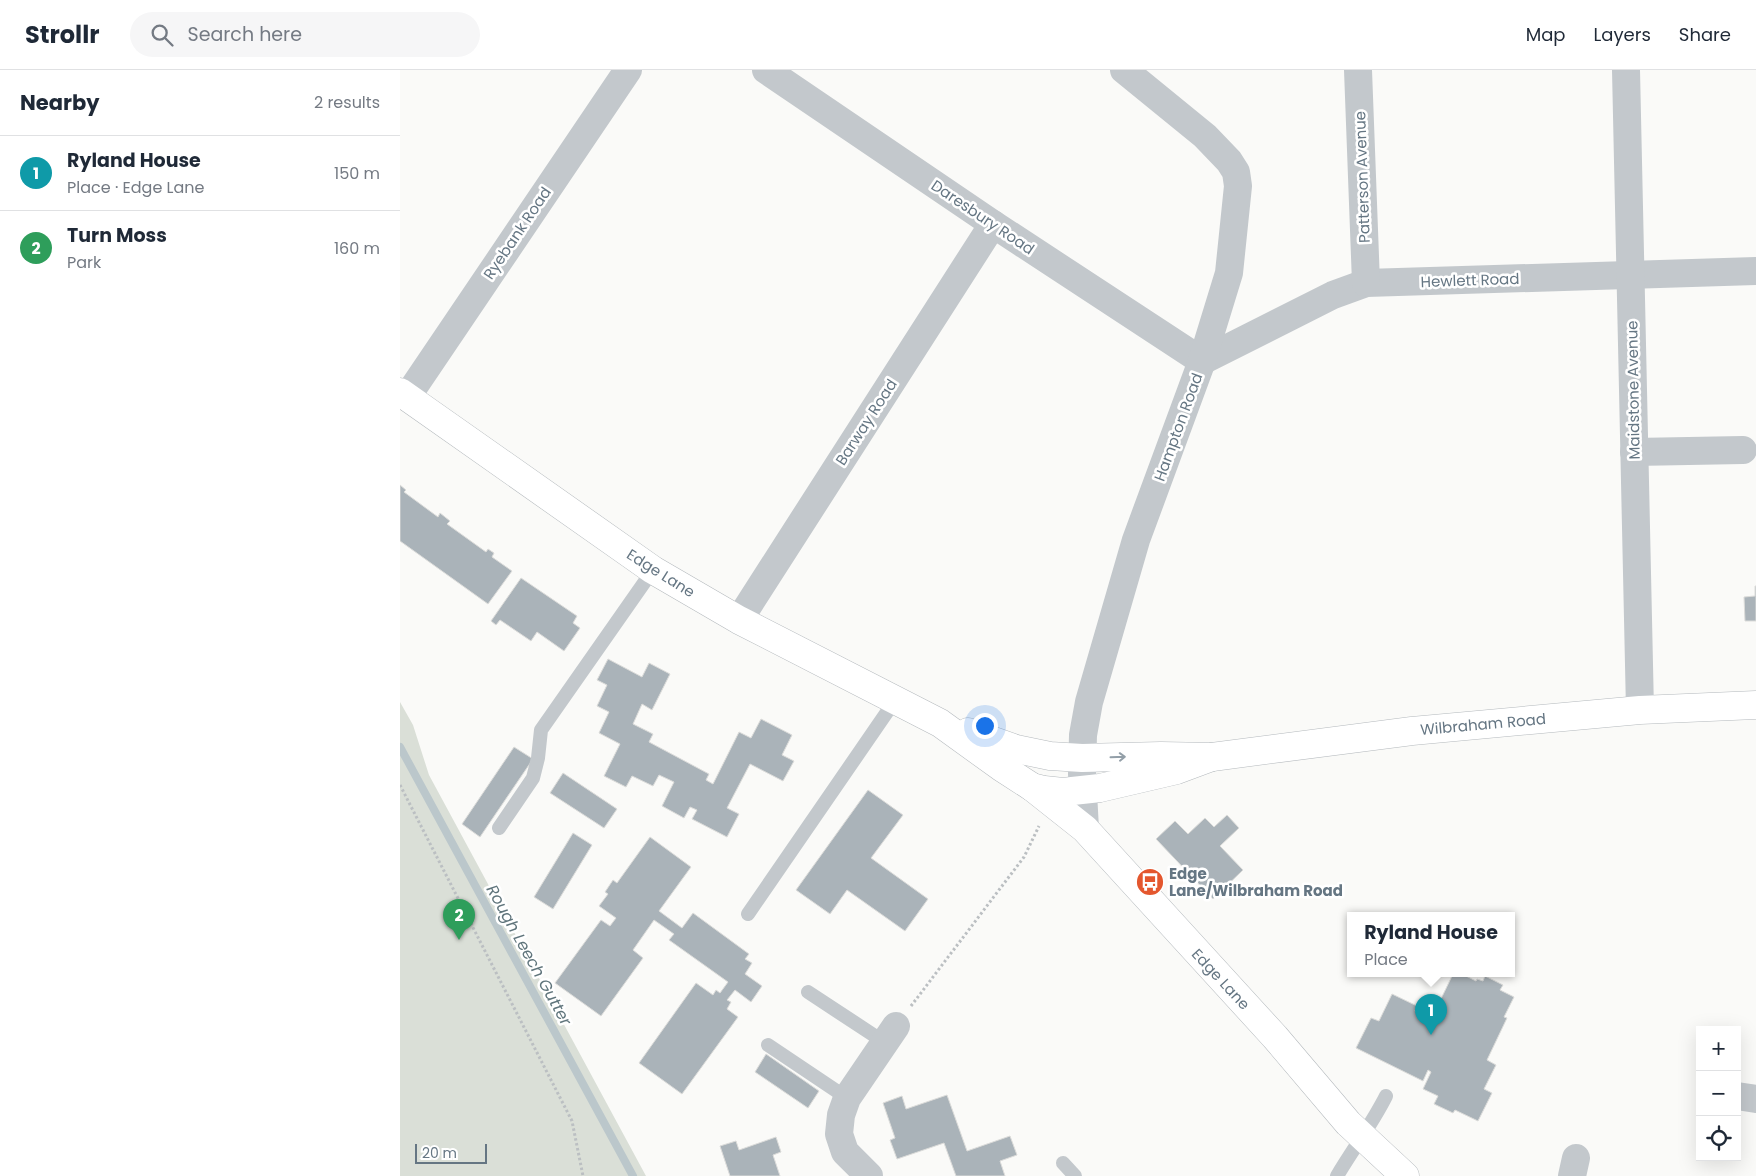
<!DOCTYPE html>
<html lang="en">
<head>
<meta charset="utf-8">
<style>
  body { margin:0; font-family:Poppins,sans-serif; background:#f6f6f7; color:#1f2937 }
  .controls { position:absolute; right:15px; bottom:15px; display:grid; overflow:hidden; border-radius:0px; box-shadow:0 5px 20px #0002 }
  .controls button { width:45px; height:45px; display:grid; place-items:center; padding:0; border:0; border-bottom:1px solid #e0e1e3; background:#fff; color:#1f2937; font:25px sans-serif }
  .scale { position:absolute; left:15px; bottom:12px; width:72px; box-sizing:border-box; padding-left:5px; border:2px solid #657683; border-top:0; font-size:14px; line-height:18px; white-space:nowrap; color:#657683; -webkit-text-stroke:4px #fff; paint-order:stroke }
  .you { position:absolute; left:584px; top:655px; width:18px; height:18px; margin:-12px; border:4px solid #fff; border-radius:50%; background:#1a73e8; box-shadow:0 0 0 8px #1a73e833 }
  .badge { display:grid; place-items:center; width:32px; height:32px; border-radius:50%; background:#e4572e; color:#fff; font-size:16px; font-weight:700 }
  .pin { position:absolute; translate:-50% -41px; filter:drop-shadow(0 1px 2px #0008) }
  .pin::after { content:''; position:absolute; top:26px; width:18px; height:15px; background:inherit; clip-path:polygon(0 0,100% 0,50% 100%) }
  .popup { position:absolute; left:947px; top:842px; width:168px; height:65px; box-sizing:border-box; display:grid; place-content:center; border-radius:0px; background:#fff; filter:drop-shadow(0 1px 4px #0005); font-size:16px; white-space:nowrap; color:#747a83 }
  .popup b { font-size:19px; color:#1f2937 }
  .popup::after { content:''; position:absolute; left:50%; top:100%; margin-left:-10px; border:10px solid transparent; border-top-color:#fff }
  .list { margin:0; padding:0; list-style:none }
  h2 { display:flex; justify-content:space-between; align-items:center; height:65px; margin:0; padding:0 20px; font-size:21px }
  h2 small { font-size:16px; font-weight:400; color:#747a83 }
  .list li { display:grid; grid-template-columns:32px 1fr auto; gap:15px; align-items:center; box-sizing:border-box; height:75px; padding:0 20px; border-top:1px solid #e0e1e3 }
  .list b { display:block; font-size:19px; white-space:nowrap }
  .list p { margin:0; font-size:16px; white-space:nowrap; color:#747a83 }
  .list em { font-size:16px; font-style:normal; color:#747a83 }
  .icon { flex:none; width:28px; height:28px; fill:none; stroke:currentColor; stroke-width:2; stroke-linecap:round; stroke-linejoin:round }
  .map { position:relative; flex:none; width:1356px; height:1106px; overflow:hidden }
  header { display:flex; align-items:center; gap:30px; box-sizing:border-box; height:70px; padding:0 25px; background:#fff; border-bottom:1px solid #e0e1e3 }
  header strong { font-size:24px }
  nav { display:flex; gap:28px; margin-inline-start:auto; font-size:18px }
  .search { width:350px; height:45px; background:#f6f6f7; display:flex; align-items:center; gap:12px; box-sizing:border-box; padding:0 18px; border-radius:28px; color:#747a83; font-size:19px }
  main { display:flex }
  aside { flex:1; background:#fff }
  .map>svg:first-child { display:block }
  .green { fill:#dadfd7 }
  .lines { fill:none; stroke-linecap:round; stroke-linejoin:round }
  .stream { stroke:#bbc7cb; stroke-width:8 }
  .building { fill:#aab3b9; stroke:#dcdcda }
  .primary-casing { stroke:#b5babe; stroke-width:29 }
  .trunk-casing { stroke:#b4b9bd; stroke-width:29 }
  .path { stroke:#bbbfc2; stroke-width:3; stroke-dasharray:2.5 2.5; stroke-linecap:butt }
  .service { stroke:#c3c8cc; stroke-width:14 }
  .minor { stroke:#c3c8cc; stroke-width:28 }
  .primary { stroke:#fff; stroke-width:28 }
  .trunk { stroke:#fff; stroke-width:28 }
  .oneway { stroke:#939fa8 }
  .labels { text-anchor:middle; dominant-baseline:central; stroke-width:5; stroke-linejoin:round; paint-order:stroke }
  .street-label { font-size:15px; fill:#657683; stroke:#fff }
  .poi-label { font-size:15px; font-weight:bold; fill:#657683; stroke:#fff; text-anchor:start }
  .water-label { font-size:16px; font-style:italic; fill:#60757c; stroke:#fff }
</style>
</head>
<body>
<header>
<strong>Strollr</strong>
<div class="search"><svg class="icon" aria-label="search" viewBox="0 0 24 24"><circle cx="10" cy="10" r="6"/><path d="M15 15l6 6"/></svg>Search here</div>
<nav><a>Map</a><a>Layers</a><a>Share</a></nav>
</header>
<main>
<aside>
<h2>Nearby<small>2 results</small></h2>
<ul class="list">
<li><span class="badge" style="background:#0f9aa8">1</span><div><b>Ryland House</b><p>Place · Edge Lane</p></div><em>150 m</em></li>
<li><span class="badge" style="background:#2e9e5b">2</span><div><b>Turn Moss</b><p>Park</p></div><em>160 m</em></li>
</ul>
</aside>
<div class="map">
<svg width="1356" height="1106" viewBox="0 0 1356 1106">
  <rect width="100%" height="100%" fill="#fafaf8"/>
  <path class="green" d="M0,632l13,23 16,50 217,401h-246z"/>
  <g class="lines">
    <path class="stream" d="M0,677l233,429"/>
  </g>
  <g class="building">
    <path d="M0,415l6,5 -2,2 34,25 2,-4 10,8 -3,3 39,28 2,-3 6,4 -2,4 20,14 -24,33 -88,-63z"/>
    <path d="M121,508l56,38 -4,7 7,5 -16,23 -27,-19 -6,9 -31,-21 -4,5 -5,-4z"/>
    <path d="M1355,516h1v35h-11l-1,-24 11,-1z"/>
    <path d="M208,589l34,18 7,-14 21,11 -18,36 -10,-6 -9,20 20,10 -4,8 60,32 -3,6 7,4 26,-52 12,6 10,-19 31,16 -10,20 12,6 -11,20 -33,-17 -23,44 12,6 -12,23 -35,-18 5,-9 -7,-3 -6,11 -22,-12 12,-24 -15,-7 -6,11 -21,-10 -6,11 -22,-11 16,-32 -21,-11 10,-21 -12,-6 10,-21 -10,-5z"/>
    <path d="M114,677l19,12 -53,78 -18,-13z"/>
    <path d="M163,703l54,36 -13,19 -54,-35z"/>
    <path d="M468,720l35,25 -32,43 57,41 -23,32 -58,-41 -17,24 -34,-24z"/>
    <path d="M827,745l12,13 -19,18 23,24 -30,29 -57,-60 19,-18 13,13 17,-16 9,9z"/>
    <path d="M173,763l19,12 -39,64 -19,-12z"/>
    <path d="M250,767l41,30 -32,44 23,17 11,-15 56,41 -4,5 7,4 -7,11 17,12 -11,16 -16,-12 -8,10 4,2 -4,7 11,8 -56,77 -43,-31 57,-80 17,12 3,-5 4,3 8,-11 -59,-42 5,-6 -20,-14 -21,30 10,8 -42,58 -46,-33 46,-63 9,6 6,-8 -17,-12 9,-12 -3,-2 8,-12 4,3z"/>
    <path d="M1053,904h9l14,7 1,-2 6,2 2,-5 18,9 -3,5 14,7 -10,20 3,1 -20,42 9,5 -12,24 8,4 -14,28 -23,-11 -2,3 -19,-9 4,-8 -15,-7 8,-17 -3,-2 -5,11 -67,-33 15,-30 8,3 13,-27 25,12 -2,5 20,10 7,-14 -4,-2z"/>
    <path d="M366,984l53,37 -11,17 -53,-36z"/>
    <path d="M547,1025l20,56 43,-15 7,19 -17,6 5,15h-49l-12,-33 -47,16 -7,-19 5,-2 -12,-35 19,-7 4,13z"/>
    <path d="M376,1067l5,15 -8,3 7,21h-50l-10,-30 16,-5 3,9z"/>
  </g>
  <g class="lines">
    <defs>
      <path id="primary" d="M632,717l53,42 190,208 73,86 57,53"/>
      <g id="trunk">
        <path d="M0,322l253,178 86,50 201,103 61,44 31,20 12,3 19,2 37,-4 77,-18 35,-13"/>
        <path d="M568,662l48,17 34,7 32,2 79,-2 51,1 200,-26 228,-21 116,-5"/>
      </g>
    </defs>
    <use href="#primary" class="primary-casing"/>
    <use href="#trunk" class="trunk-casing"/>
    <g class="path">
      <path d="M0,715l172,336 11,55"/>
      <path d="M511,936l113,-149 15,-31"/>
    </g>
    <g class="service">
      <path d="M99,758l34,-50 5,-20 3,-28 112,-160"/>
      <path d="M348,844l148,-215"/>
      <path d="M408,922l76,50"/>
      <path d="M368,975l79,53"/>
      <path d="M663,1093l12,13"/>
      <path d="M937,1106c16,-27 35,-52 49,-80"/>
    </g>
    <g class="minor">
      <path d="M366,0l227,154 209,137 131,-66 33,-12 390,-12"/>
      <path d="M958,0l8,213"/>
      <path d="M1226,0l14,640"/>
      <path d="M7,327l221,-327"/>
      <path d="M1234,382l109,-2"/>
      <path d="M339,550l254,-396"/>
      <path d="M685,759l-3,-55 1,-39 6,-33 47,-162 66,-179 27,-88 9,-87 -2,-14 -7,-11 -24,-25 -81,-66"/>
      <path d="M1337,1026l19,3"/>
      <path d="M469,1106l-24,-24 -6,-18 2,-19 6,-17 49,-72"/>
      <path d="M1172,1106l4,-18"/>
    </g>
    <use href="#primary" class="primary"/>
    <use href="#trunk" class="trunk"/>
  </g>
  <defs><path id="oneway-shaft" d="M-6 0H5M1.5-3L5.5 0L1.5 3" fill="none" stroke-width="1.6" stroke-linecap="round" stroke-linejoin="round" transform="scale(1.25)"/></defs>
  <use class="oneway" href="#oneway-shaft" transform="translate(718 687) rotate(-2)"/>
  <defs>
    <symbol id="bus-disc" viewBox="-11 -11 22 22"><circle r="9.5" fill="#e4572e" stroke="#fff"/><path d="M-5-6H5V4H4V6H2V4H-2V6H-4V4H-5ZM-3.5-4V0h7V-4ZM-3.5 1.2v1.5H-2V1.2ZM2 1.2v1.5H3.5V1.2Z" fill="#fff"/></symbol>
  </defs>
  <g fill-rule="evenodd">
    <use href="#bus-disc" x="734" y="796" width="32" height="32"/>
  </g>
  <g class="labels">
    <g class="street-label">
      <text transform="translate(962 107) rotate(-92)">Patterson Avenue</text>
      <text transform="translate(583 147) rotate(34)">Daresbury Road</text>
      <text transform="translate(117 163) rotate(-56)">Ryebank Road</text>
      <text transform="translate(1070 210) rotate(-2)">Hewlett Road</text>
      <text transform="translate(1233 320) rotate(-91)">Maidstone Avenue</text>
      <text transform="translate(466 352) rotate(-57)">Barway Road</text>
      <text transform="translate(778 357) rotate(-70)">Hampton Road</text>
      <text transform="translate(261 503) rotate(32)">Edge Lane</text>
      <text transform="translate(1083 654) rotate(-5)">Wilbraham Road</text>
      <text transform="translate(821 909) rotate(47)">Edge Lane</text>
    </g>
    <g class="poi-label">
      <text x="769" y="803">Edge<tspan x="769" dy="17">Lane/Wilbraham Road</tspan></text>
    </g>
    <g class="water-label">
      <text transform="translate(129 885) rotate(61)">Rough Leech Gutter</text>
    </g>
  </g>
</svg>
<div class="controls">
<button>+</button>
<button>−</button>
<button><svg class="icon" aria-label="locate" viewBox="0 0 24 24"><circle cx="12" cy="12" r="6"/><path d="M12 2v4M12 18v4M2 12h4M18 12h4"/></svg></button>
</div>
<div class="scale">20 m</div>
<div class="you"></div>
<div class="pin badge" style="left:1031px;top:965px;background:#0f9aa8">1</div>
<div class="popup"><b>Ryland House</b>Place</div>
<div class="pin badge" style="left:59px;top:870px;background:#2e9e5b">2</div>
</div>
</main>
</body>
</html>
